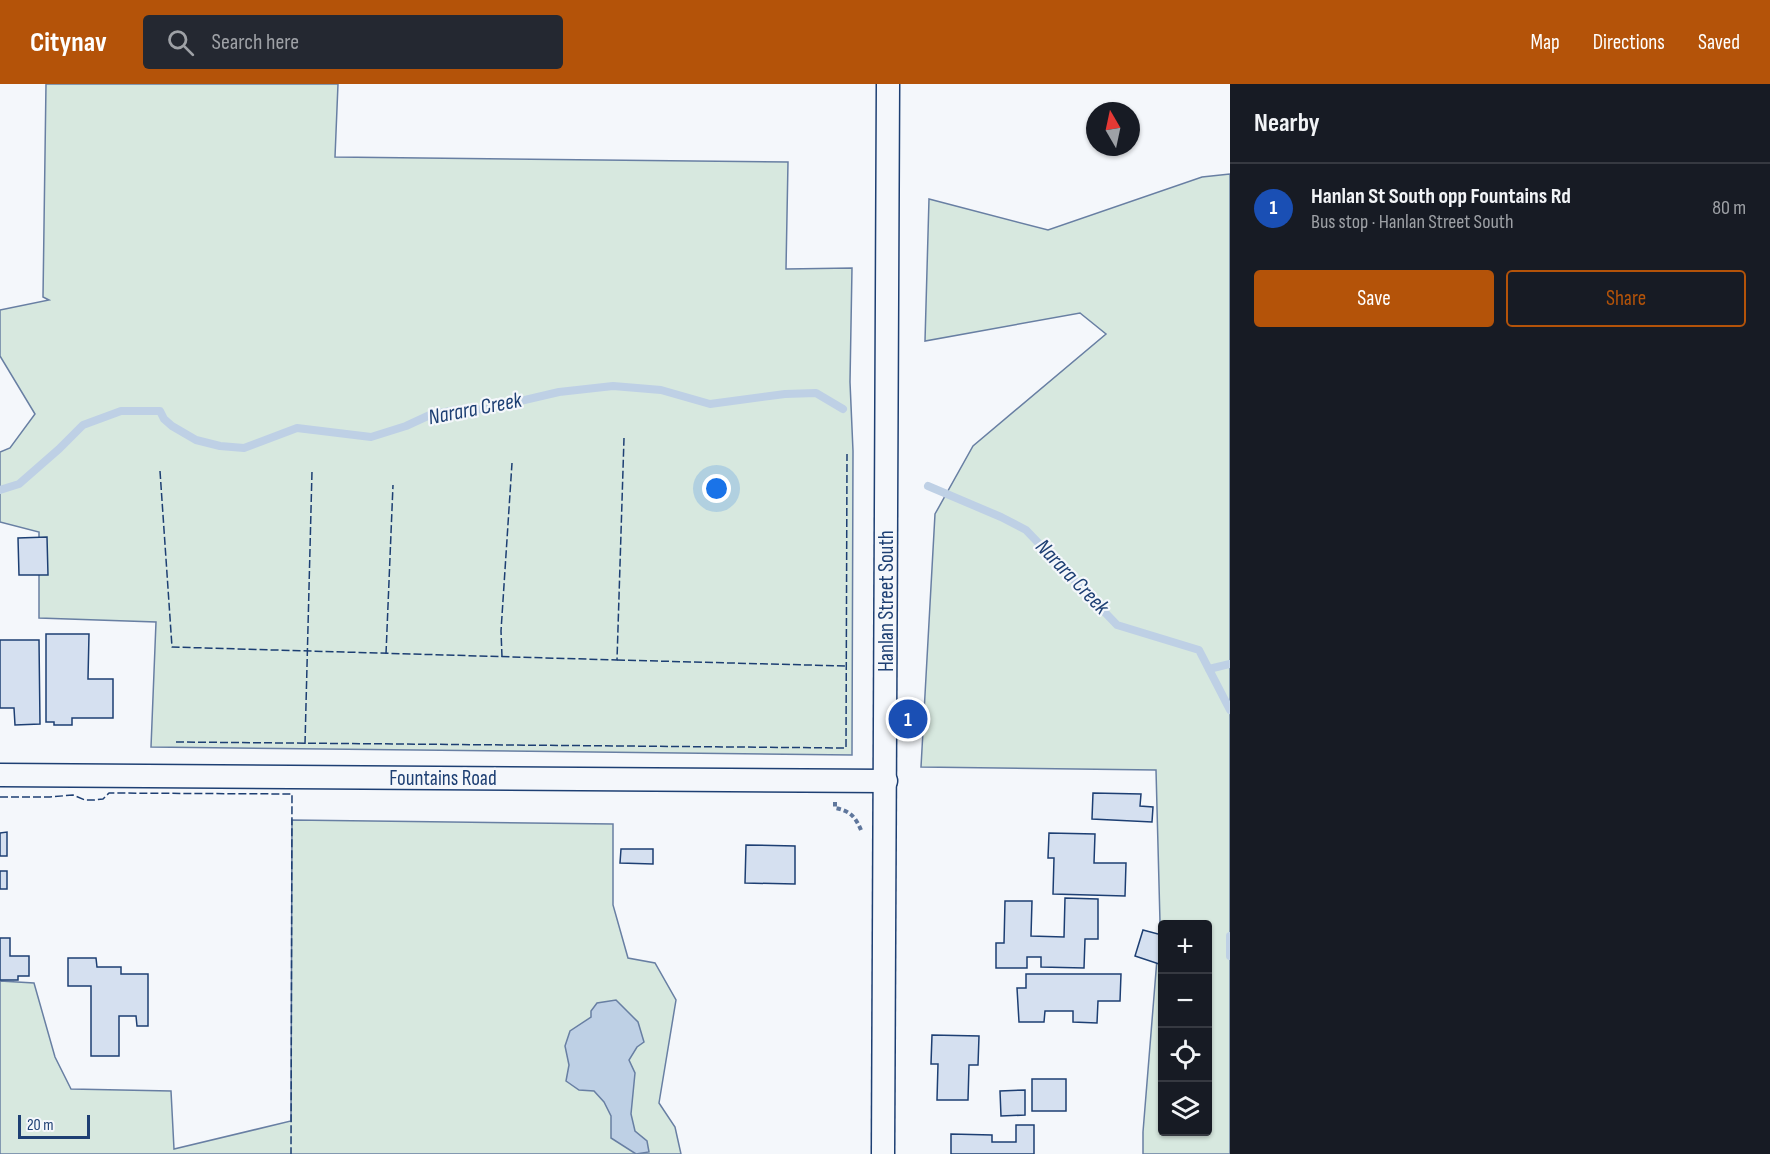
<!DOCTYPE html>
<html lang="en">
<head>
<meta charset="utf-8">
<style>
  body { margin:0; font-family:"Sofia Sans Condensed",sans-serif; background:#242831; color:#f1f3f6 }
  .controls { position:absolute; right:18px; bottom:18px; display:grid; overflow:hidden; border-radius:6px; box-shadow:0 2px 4px #0004 }
  .controls button { width:54px; height:54px; display:grid; place-items:center; padding:0; border:0; border-bottom:2px solid #363941; background:#171b24; color:#f1f3f6; font:30px sans-serif }
  .compass { position:absolute; left:1086px; top:18px; width:54px; height:54px; border-radius:50%; background:#171b24; box-shadow:0 2px 4px #0004; rotate:351deg }
  .scale { position:absolute; left:18px; bottom:15px; width:72px; box-sizing:border-box; padding-left:6px; border:3px solid #1d3f73; border-top:0; font-size:16px; line-height:21px; white-space:nowrap; color:#1d3f73; -webkit-text-stroke:4px #f4f7fb; paint-order:stroke }
  .you { position:absolute; left:717px; top:405px; width:21px; height:21px; margin:-15px; border:4px solid #fff; border-radius:50%; background:#1a73e8; box-shadow:0 0 0 9px #1a73e833 }
  .badge { display:grid; place-items:center; width:39px; height:39px; border-radius:50%; background:#b45309; color:#fff; font-size:20px; font-weight:700 }
  .pin { position:absolute; translate:-50% -50%; border:3px solid #fff; box-shadow:0 2px 6px #0006 }
  .list { margin:0; padding:0; list-style:none }
  h2 { display:flex; justify-content:space-between; align-items:center; height:78px; margin:0; padding:0 24px; font-size:26px }
  h2 small { font-size:20px; font-weight:400; color:#9ea1a6 }
  .list li { display:grid; grid-template-columns:39px 1fr auto; gap:18px; align-items:center; box-sizing:border-box; height:90px; padding:0 24px; border-top:2px solid #363941 }
  .list b { display:block; font-size:22px; white-space:nowrap }
  .list p { margin:0; font-size:20px; white-space:nowrap; color:#9ea1a6 }
  .list em { font-size:20px; font-style:normal; color:#9ea1a6 }
  .actions { display:flex; gap:12px; padding:18px 24px }
  .actions a { flex:1; padding:14px 0; border:2px solid #b45309; border-radius:6px; text-align:center; font-size:21px; color:#b45309 }
  .actions .main { background:#b45309; color:#fff }
  .icon { flex:none; width:33px; height:33px; fill:none; stroke:currentColor; stroke-width:2; stroke-linecap:round; stroke-linejoin:round }
  .map { position:relative; flex:none; width:1230px; height:1070px; overflow:hidden }
  header { display:flex; align-items:center; gap:36px; box-sizing:border-box; height:84px; padding:0 30px; background:#b45309; color:#fff }
  header strong { font-size:28px }
  nav { display:flex; gap:33px; margin-inline-start:auto; font-size:21px }
  .search { width:420px; height:54px; background:#242831; display:flex; align-items:center; gap:15px; box-sizing:border-box; padding:0 21px; border-radius:6px; color:#9ea1a6; font-size:22px }
  main { display:flex }
  aside { flex:1; background:#171b24 }
  .map>svg:first-child { display:block }
  .green { fill:#d7e8df; stroke:#687fa3; stroke-width:1.5; fill-rule:evenodd }
  .water { fill:#bed0e5; stroke:#687fa3; stroke-width:1.5 }
  .lines { fill:none; stroke-linecap:round; stroke-linejoin:round }
  .stream { stroke:#bed0e5; stroke-width:8 }
  .building { fill:#d5e0f0; stroke:#1d3f73; stroke-width:1.5 }
  .street-casing { stroke:#1d3f73; stroke-width:25 }
  .path { stroke:#5e769c; stroke-width:4; stroke-dasharray:4.5 3; stroke-linecap:butt }
  .street { stroke:#f4f7fb; stroke-width:22 }
  .fence { stroke:#1d3f73; stroke-width:1.5; stroke-dasharray:8 3; stroke-linecap:butt }
  .labels { text-anchor:middle; dominant-baseline:central; stroke-width:4.5; stroke-linejoin:round; paint-order:stroke }
  .street-label { font-size:21px; fill:#1d3f73; stroke:#f4f7fb }
  .water-label { font-size:22px; font-style:italic; fill:#1d3f73; stroke:#f4f7fb }
</style>
</head>
<body>
<header>
<strong>Citynav</strong>
<div class="search"><svg class="icon" aria-label="search" viewBox="0 0 24 24"><circle cx="10" cy="10" r="6"/><path d="M15 15l6 6"/></svg>Search here</div>
<nav><a>Map</a><a>Directions</a><a>Saved</a></nav>
</header>
<main>
<div class="map">
<svg width="1230" height="1070" viewBox="0 0 1230 1070">
  <rect width="100%" height="100%" fill="#f4f7fb"/>
  <g class="green">
    <path d="M46,0h292l-3,73 453,5 -2,107 66,-1 -2,114 3,69 -1,304 -701,-8 5,-125 -117,-4v-86l-39,-10v-70l10,-4 25,-34 -35,-58v-46l49,-10 -6,-3z"/>
    <path d="M1230,90v980h-87v-22l17,-210 -4,-152 -235,-3 14,-253 38,-68 133,-112 -26,-21 -155,28 4,-142 119,31 154,-53zM1162,840h46v208h-46z"/>
    <path d="M292,736l321,4v81l15,53 27,5 21,37 -17,103 16,24 6,27h-681v-173l34,2 21,74 16,32 100,2 3,58 117,-28z"/>
  </g>
  <path class="water" d="M616,916l22,22 6,20 -7,5 -8,13 6,13 -4,41 4,17 12,10 2,11 -13,2 -25,-16v-22l-7,-14 -10,-11 -15,-1 -13,-9 3,-16 -4,-19 5,-15 21,-14v-6l6,-8z"/>
  <g class="lines">
    <g class="stream">
      <path d="M928,402l73,31 25,13 91,95 82,25 31,60"/>
      <path d="M0,406l19,-6 40,-35 24,-24 38,-14h39l4,8 8,7 24,14 24,6 24,2 53,-20 74,9 35,-11 26,-12 26,-4 28,-1 73,-17 54,-6 48,4 49,14 75,-10 31,-1 27,16"/>
      <path d="M1209,585l21,-5"/>
      <path d="M1230,852v20"/>
    </g>
  </g>
  <g class="building">
    <path d="M47,453l1,38h-29l-1,-37z"/>
    <path d="M46,550h43l-1,45h25v39h-41v7h-18v-3h-8z"/>
    <path d="M0,556h39l1,84 -25,1 -1,-17h-14z"/>
    <path d="M1093,709l48,1 -1,12 13,1 -1,15 -60,-3z"/>
    <path d="M7,748v24h-7v-23z"/>
    <path d="M1049,749l46,1 -1,29h32l-1,33 -72,-2 1,-36h-6z"/>
    <path d="M746,761l49,1v38l-50,-1z"/>
    <path d="M621,765h32v15l-33,-1z"/>
    <rect x="0" y="787" width="7" height="18"/>
    <path d="M1065,814l33,1v40h-13l-1,29 -43,-1v-10h-14v11h-31v-25h8l1,-42h27l-1,35 33,1z"/>
    <path d="M1143,846l19,5v30l-27,-9z"/>
    <path d="M0,854h10v18h19v20h-11v4h-18z"/>
    <path d="M68,874h28l1,9h24v7h27v52h-11l-1,-10h-17v40h-28v-70h-23z"/>
    <path d="M1026,890h95l-1,27h-22l-1,22 -24,-1v-11h-28l-1,11h-25l-2,-34h9z"/>
    <path d="M932,951l47,1 -1,29h-9l-1,35h-31l1,-36h-7z"/>
    <rect x="1032" y="995" width="34" height="32"/>
    <path d="M1025,1006v25l-24,1 -1,-25z"/>
    <path d="M1016,1041h18v29h-83v-20l41,1v7h24z"/>
  </g>
  <g class="lines">
    <defs>
      <g id="street">
        <path d="M0,691l886,6"/>
        <path d="M883,1070l5,-1070"/>
      </g>
    </defs>
    <use href="#street" class="street-casing"/>
    <path class="path" d="M835,718v6c15,3 20,8 26,22"/>
    <use href="#street" class="street"/>
    <g class="fence">
      <path d="M160,387l12,176 445,13 7,-222"/>
      <path d="M386,570l7,-169"/>
      <path d="M502,573l-1,-26 11,-168"/>
      <path d="M617,576l229,6"/>
      <path d="M176,658l670,6 1,-294"/>
      <path d="M305,660l7,-273"/>
      <path d="M0,713h50l23,-2 12,5h9l9,-1 6,-6 183,1 -1,360"/>
    </g>
  </g>
  <g class="labels">
    <g class="street-label">
      <text transform="translate(886 517) rotate(-90)">Hanlan Street South</text>
      <text x="443" y="694">Fountains Road</text>
    </g>
    <g class="water-label">
      <text transform="translate(475 325) rotate(-11)">Narara Creek</text>
      <text transform="translate(1072 493) rotate(46)">Narara Creek</text>
    </g>
  </g>
</svg>
<div class="controls">
<button>+</button>
<button>−</button>
<button><svg class="icon" aria-label="locate" viewBox="0 0 24 24"><circle cx="12" cy="12" r="6"/><path d="M12 2v4M12 18v4M2 12h4M18 12h4"/></svg></button>
<button><svg class="icon" aria-label="layers" viewBox="0 0 24 24"><path d="M12 4l9 5-9 5-9-5zM3 14l9 5 9-5"/></svg></button>
</div>
<svg class="compass" viewBox="-18 -18 36 36"><path d="M0-13l5 13h-10z" fill="#e53935"/><path d="M0 13l5-13h-10z" fill="#9ea1a6"/></svg>
<div class="scale">20 m</div>
<div class="you"></div>
<div class="pin badge" style="left:908px;top:635px;background:#1a4fb4">1</div>
</div>
<aside>
<h2>Nearby<small></small></h2>
<ul class="list">
<li><span class="badge" style="background:#1a4fb4">1</span><div><b>Hanlan St South opp Fountains Rd</b><p>Bus stop · Hanlan Street South</p></div><em>80 m</em></li>
</ul>
<div class="actions"><a class="main">Save</a><a>Share</a></div>
</aside>
</main>
</body>
</html>
